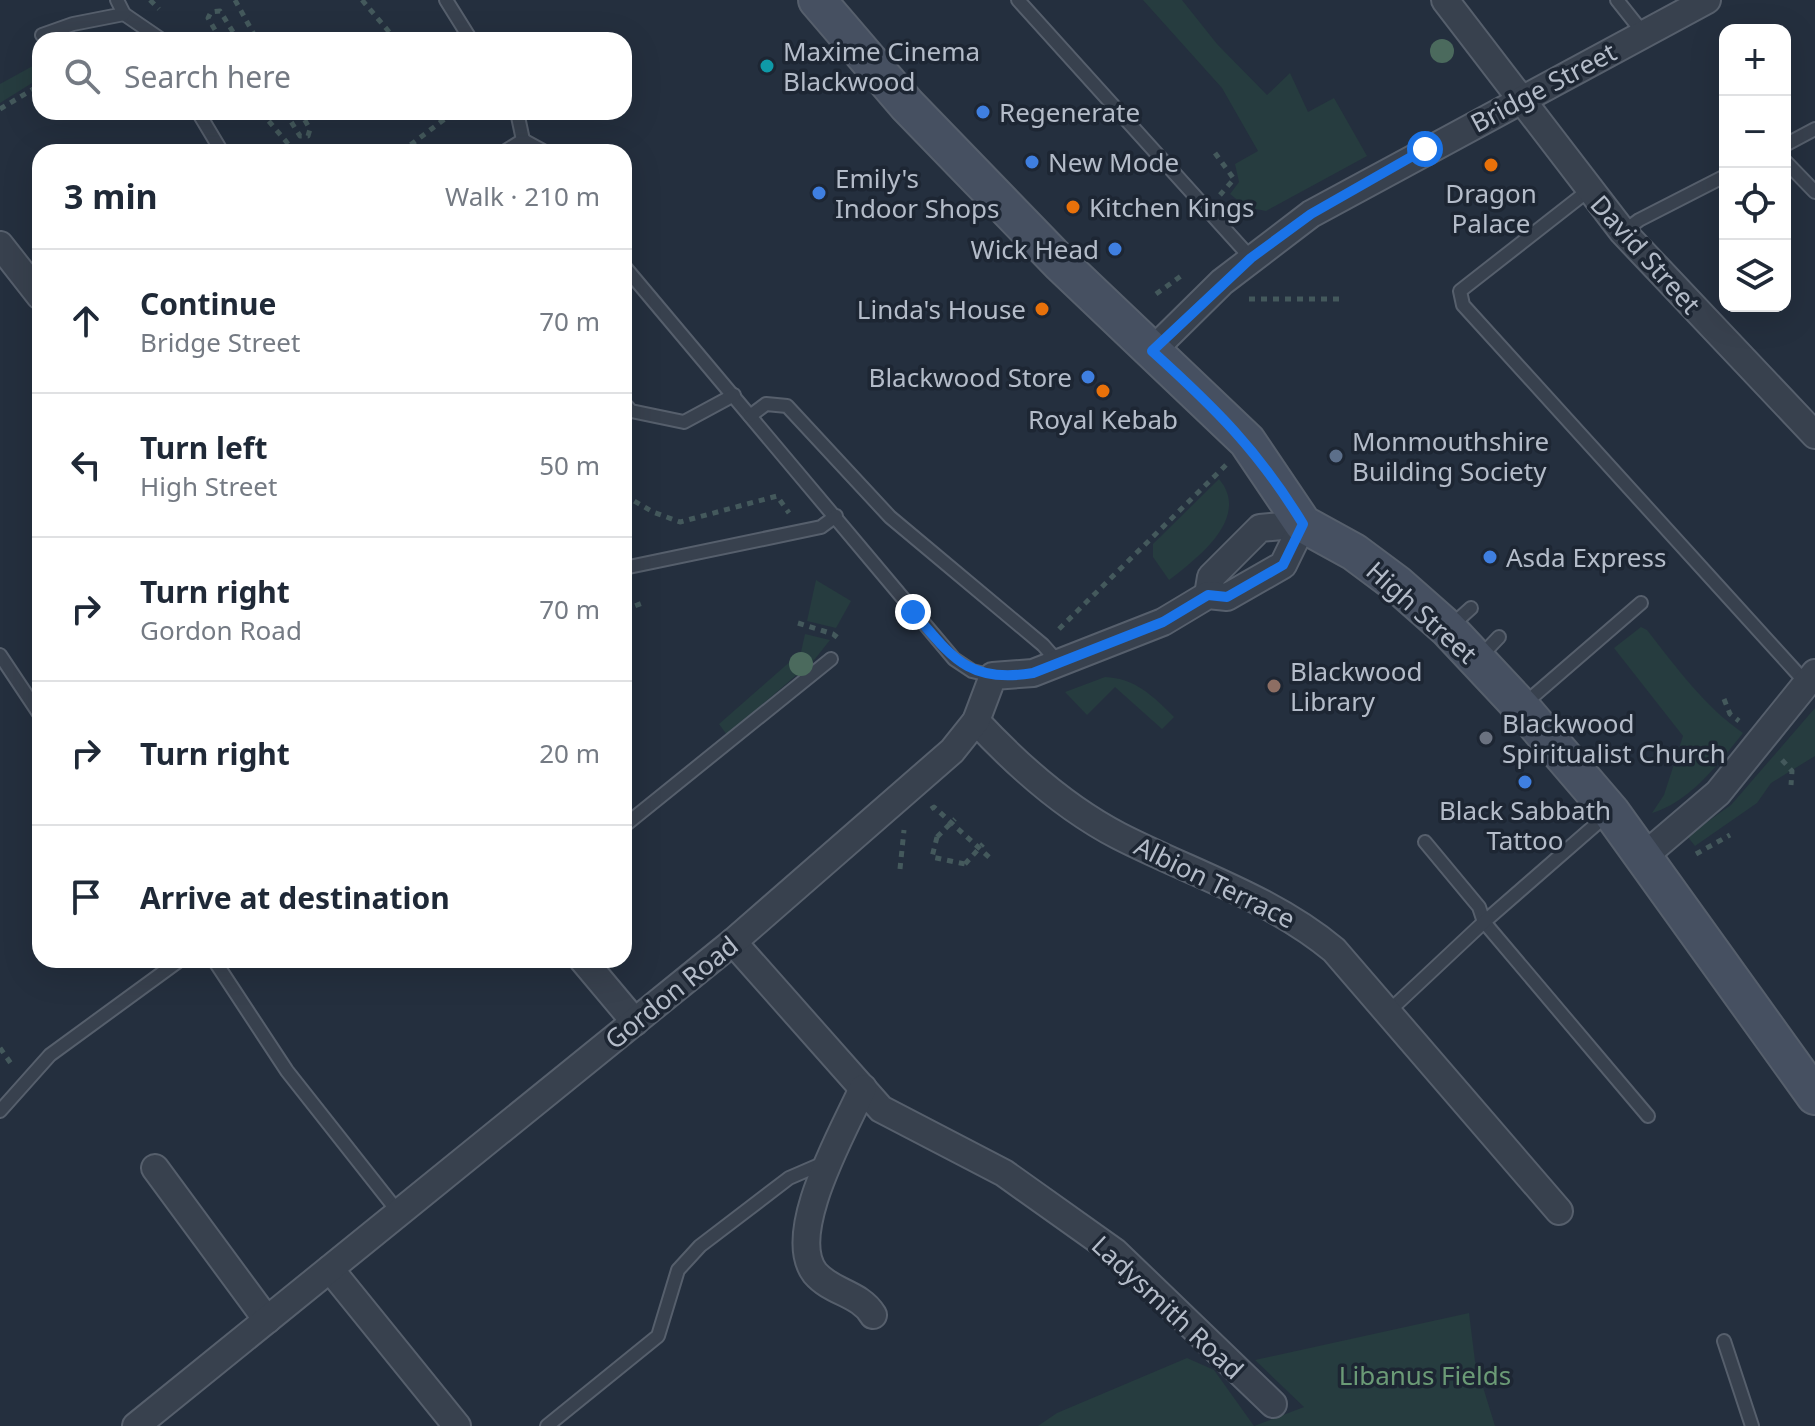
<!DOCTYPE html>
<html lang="en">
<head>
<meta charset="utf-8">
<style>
  body { margin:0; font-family:"Noto Sans",sans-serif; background:#f6f6f7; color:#1f2937 }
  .controls { position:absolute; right:24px; top:24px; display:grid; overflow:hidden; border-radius:16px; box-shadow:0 8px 32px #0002 }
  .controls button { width:72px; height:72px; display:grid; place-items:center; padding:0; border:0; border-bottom:2px solid #e0e1e3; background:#fff; color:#1f2937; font:40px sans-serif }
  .stop { position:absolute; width:24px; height:24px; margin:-18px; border:6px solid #1a73e8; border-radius:50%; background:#fff }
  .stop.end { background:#1a73e8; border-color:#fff; box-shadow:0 2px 8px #0008 }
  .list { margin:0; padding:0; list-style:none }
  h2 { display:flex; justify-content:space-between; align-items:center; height:104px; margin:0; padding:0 32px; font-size:34px }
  h2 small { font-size:26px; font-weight:400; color:#747a83 }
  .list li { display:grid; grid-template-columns:52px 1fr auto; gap:24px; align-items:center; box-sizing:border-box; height:144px; padding:0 32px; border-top:2px solid #e0e1e3 }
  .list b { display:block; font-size:30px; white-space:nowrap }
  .list p { margin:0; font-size:26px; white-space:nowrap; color:#747a83 }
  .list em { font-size:26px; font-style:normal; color:#747a83 }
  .icon { flex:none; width:44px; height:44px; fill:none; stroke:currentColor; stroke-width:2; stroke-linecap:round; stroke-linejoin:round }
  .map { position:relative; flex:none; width:1815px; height:1426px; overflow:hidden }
  .search { position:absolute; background:#fff; box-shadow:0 8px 32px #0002; left:32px; top:32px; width:600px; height:88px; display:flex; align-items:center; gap:20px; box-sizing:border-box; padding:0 28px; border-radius:24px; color:#747a83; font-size:30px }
  .panel { position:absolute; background:#fff; box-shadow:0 8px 32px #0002; left:32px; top:144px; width:600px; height:824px; border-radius:24px }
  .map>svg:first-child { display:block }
  .green { fill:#263c3f }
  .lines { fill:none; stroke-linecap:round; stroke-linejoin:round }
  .lane-casing { stroke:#565f6c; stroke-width:16 }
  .street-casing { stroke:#565f6c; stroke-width:30 }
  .secondary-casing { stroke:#565f6c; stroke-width:40 }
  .path { stroke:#44595c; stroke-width:5; stroke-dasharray:6 6; stroke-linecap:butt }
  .lane { stroke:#38414e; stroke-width:12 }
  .street { stroke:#38414e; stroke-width:26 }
  .secondary { stroke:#465061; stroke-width:36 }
  .path-bridge { stroke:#44595c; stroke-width:5; stroke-dasharray:6 6; stroke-linecap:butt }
  .tree { fill:#4b6a5d }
  .route { stroke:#1a73e8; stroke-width:10 }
  .culture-dot { fill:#0f9aa8; stroke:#1d2633; stroke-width:3 }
  .shop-dot { fill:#3f7fe0; stroke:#1d2633; stroke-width:3 }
  .food-dot { fill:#e8710a; stroke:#1d2633; stroke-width:3 }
  .service-dot { fill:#5c6f8a; stroke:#1d2633; stroke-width:3 }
  .education-dot { fill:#8d6e63; stroke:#1d2633; stroke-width:3 }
  .worship-dot { fill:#6b7280; stroke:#1d2633; stroke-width:3 }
  .labels { text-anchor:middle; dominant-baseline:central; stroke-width:7; stroke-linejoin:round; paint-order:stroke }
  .poi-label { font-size:26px; fill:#b4bcc9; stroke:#1d2633; text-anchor:start }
  .street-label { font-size:26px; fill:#b4bcc9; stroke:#1d2633 }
  .park-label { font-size:26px; fill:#6b9a76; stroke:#1d2633 }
</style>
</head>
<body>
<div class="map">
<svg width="1815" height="1426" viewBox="0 0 1815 1426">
  <rect width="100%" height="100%" fill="#242f3e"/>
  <g class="green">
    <path d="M1143,0h39l35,44 50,51 23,-22 18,39 26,-14 33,58 -101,55 -20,-4 -16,-13 9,-12 -4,-18 23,-13 -36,-63z"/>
    <path d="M40,62v16l-40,25v-19z"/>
    <path d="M1219,479c32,38 -20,78 -50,101l-16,-23v-13z"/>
    <path d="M816,580l35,21 -15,27 -29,-7z"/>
    <path d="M1641,627l6,3c29,37 57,76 96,103 -24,30 -53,69 -91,80l12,-18 19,-59 -69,-88z"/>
    <path d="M805,634l25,6 -15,19 -88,76 -8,-11 82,-72z"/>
    <path d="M1105,677c30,1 48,19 69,40l-12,12 -47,-42 -28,28 -22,-23z"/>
    <path d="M1815,708v48l-44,27 -14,20 -62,43 -8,-10 44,-31z"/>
    <path d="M1469,1313l6,48 20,65h-241l50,-19 -49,-47z"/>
    <path d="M1187,1358l27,12 40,56h-216l19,-13z"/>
  </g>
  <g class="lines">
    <defs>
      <g id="lane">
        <path d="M446,0l25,40"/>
        <path d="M1018,0l233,258"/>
        <path d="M1617,0l27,34"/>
        <path d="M124,14l38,26"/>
        <path d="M42,35l31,-11 51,-10 -7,-14"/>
        <path d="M198,112l24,40"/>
        <path d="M517,112l6,28"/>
        <path d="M1785,145l30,-16"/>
        <path d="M504,152l19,-12 22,12"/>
        <path d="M1785,161l30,31"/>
        <path d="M1589,190l-129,101 3,14 335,369 11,6"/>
        <path d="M1623,232l16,-12 86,-44"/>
        <path d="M624,266l330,393 18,12 21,5"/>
        <path d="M624,403l7,8 53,11 50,-27"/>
        <path d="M750,416l16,-12 21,2 103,111 153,128 15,17"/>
        <path d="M624,568l197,-41 15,-11"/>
        <path d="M1450,627l21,-19"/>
        <path d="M0,655l40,60"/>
        <path d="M1479,658l20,-21"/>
        <path d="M1523,705l118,-102"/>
        <path d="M624,826l207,-167"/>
        <path d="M1425,842l54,65 5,15 164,194"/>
        <path d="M214,960l73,111 112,142"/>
        <path d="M1388,1012l96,-90 125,-109"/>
        <path d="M0,1111l50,-56 130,-95"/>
        <path d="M1724,1341l28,85"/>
        <path d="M547,1426l111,-90 20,-66 22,-24 89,-68 37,-16"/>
      </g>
      <g id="street">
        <path d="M1445,0l178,232 192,203"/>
        <path d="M0,245l40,51"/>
        <path d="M1152,351l70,-69 89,-68 396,-214"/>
        <path d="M1208,595l3,-18 49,-49 43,-4"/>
        <path d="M976,721c41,44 89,87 143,115 72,37 151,61 215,114l225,261"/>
        <path d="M1643,857l75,-64 97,-120"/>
        <path d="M733,942l148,167 123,64 111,79 158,152"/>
        <path d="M583,960l52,62"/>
        <path d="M863,1088c-18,41 -79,145 -48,185 17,20 45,20 58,42"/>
        <path d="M155,1168l112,152"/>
        <path d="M330,1269l127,157"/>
        <path d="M136,1426l597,-484 219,-191 24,-30 17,-45 40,-3 130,-51 45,-27 19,2 56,-32 20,-41"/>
      </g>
      <path id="secondary" d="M817,0l90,105 154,159 186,177 56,83 51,28 43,32 51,45 73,78 90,105 204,284"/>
    </defs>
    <use href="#lane" class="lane-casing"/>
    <use href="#street" class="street-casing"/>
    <use href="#secondary" class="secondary-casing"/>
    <g class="path">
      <path d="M150,0l9,9"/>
      <path d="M235,0l22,40"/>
      <path d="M362,0l34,40"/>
      <path d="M221,40l-13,-22 3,-6 9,-1 18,29"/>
      <path d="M0,109l40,-24"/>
      <path d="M261,112l34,40"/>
      <path d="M285,112l15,24h8l2,-7 -10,-17"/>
      <path d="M401,152l53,-40"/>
      <path d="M1215,153l19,26 -14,16"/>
      <path d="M1156,294l29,-21"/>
      <path d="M1249,299h93"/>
      <path d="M624,495l29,17 27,10 97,-26 12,17"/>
      <path d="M624,610l21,-8"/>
      <path d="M798,623l35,11 5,4"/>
      <path d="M1059,629l167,-164"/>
      <path d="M1724,699l6,15 9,7"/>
      <path d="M1782,760l10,11 -1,14"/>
      <path d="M931,809l3,-2 56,51"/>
      <path d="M937,837l-5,20 33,7"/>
      <path d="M1696,854l34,-19"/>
      <path d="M900,869l4,-39"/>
      <path d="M0,1048l12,17"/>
    </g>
    <use href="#lane" class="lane"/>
    <use href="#street" class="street"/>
    <use href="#secondary" class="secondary"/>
    <g class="path-bridge">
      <path d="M937,837l18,-18"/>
      <path d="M965,864l18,-20"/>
    </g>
  </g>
  <g class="tree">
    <circle cx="1442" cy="51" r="12"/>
    <circle cx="801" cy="664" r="12"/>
  </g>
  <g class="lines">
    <path class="route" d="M913,612c39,45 55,72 120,61l130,-51 45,-27 19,2 56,-32 20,-41c-45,-74 -88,-116 -151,-173l99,-93 60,-44 114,-65"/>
  </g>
  <circle class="culture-dot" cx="767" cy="66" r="8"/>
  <g class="shop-dot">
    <circle cx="983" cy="112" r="8"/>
    <circle cx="1032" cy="162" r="8"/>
    <circle cx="819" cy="193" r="8"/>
    <circle cx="1115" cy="249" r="8"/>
    <circle cx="1088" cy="377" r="8"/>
    <circle cx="1490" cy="557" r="8"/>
    <circle cx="1525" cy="782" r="8"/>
  </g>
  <g class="food-dot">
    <circle cx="1491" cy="165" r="8"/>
    <circle cx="1073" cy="207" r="8"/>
    <circle cx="1042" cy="309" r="8"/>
    <circle cx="1103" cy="391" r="8"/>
  </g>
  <circle class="service-dot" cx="1336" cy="456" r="8"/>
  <circle class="education-dot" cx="1274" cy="686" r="8"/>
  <circle class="worship-dot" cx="1486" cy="738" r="8"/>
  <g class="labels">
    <g class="poi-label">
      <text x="783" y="51">Maxime Cinema<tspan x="783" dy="30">Blackwood</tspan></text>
      <text x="999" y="112">Regenerate</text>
      <text x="1048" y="162">New Mode</text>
      <text x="835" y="178">Emily's<tspan x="835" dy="30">Indoor Shops</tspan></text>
      <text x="1491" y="193" text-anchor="middle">Dragon<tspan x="1491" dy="30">Palace</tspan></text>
      <text x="1089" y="207">Kitchen Kings</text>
      <text x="1099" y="249" text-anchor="end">Wick Head</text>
      <text x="1026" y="309" text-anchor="end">Linda's House</text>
      <text x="1072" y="377" text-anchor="end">Blackwood Store</text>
      <text x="1103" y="419" text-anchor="middle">Royal Kebab</text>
      <text x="1352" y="441">Monmouthshire<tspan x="1352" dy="30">Building Society</tspan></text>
      <text x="1506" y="557">Asda Express</text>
      <text x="1290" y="671">Blackwood<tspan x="1290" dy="30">Library</tspan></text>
      <text x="1502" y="723">Blackwood<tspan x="1502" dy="30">Spiritualist Church</tspan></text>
      <text x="1525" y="810" text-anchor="middle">Black Sabbath<tspan x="1525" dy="30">Tattoo</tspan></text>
    </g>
    <g class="street-label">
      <text transform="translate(1543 87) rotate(-28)">Bridge Street</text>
      <text transform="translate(1646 254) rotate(48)">David Street</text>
      <text transform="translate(1422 612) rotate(42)">High Street</text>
      <text transform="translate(1215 882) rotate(26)">Albion Terrace</text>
      <text transform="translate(671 992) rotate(-39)">Gordon Road</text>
      <text transform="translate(1168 1307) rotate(43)">Ladysmith Road</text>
    </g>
    <g class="park-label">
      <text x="1425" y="1375">Libanus Fields</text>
    </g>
  </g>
</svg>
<div class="controls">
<button>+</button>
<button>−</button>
<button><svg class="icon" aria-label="locate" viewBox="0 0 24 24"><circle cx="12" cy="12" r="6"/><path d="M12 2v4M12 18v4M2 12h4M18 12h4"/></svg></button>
<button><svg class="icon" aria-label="layers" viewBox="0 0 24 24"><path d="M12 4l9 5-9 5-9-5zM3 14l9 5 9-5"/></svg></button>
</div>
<div class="stop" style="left:1425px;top:149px"></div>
<div class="stop end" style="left:913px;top:612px"></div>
<div class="search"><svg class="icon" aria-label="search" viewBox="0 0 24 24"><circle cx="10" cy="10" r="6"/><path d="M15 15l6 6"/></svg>Search here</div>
<section class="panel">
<h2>3 min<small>Walk · 210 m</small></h2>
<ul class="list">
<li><svg class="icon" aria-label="ahead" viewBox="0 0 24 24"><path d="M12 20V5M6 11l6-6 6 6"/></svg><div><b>Continue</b><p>Bridge Street</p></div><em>70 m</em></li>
<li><svg class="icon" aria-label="left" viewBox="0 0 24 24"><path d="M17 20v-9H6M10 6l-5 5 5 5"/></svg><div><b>Turn left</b><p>High Street</p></div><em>50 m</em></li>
<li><svg class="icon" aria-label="right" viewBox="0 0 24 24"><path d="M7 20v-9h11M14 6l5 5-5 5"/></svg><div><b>Turn right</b><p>Gordon Road</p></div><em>70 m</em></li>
<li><svg class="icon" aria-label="right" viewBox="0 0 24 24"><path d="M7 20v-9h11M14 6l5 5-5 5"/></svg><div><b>Turn right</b></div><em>20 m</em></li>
<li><svg class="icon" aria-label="arrive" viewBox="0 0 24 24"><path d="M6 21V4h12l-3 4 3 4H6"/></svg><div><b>Arrive at destination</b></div></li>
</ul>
</section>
</div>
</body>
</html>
